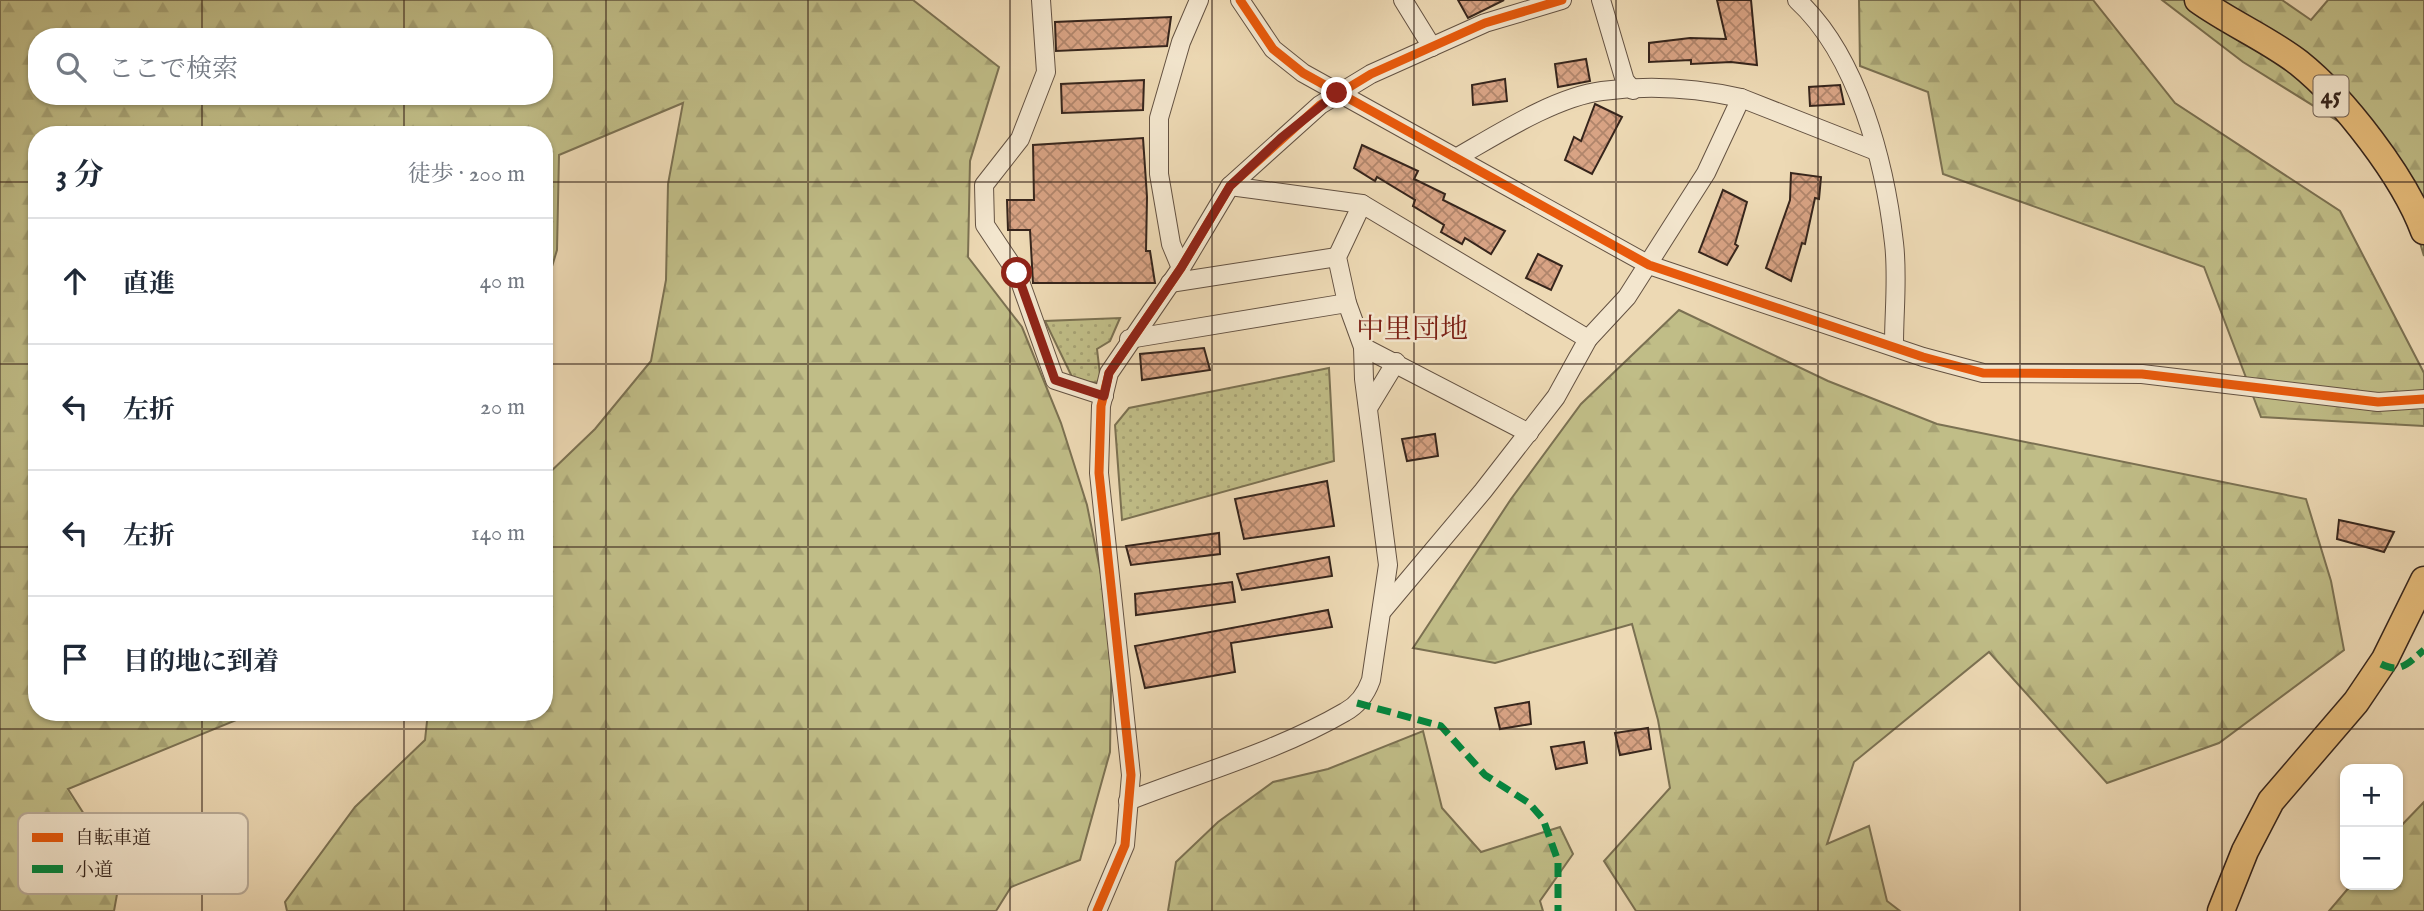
<!DOCTYPE html>
<html lang="ja">
<head>
<meta charset="utf-8">
<style>
  body { margin:0; font-family:"IM FELL English","Noto Serif JP",serif; background:#f2f2f3; color:#1f2937 }
  .controls { position:absolute; right:21px; bottom:21px; display:grid; overflow:hidden; border-radius:14px; box-shadow:0 2px 5px #0004 }
  .controls button { width:63px; height:63px; display:grid; place-items:center; padding:0; border:0; border-bottom:2px solid #e0e1e3; background:#fff; color:#1f2937; font:35px sans-serif }
  .stop { position:absolute; width:21px; height:21px; margin:-16px; border:5px solid #8f2418; border-radius:50%; background:#fff }
  .stop.end { background:#8f2418; border-color:#fff; box-shadow:0 2px 7px #0008 }
  .list { margin:0; padding:0; list-style:none }
  h2 { display:flex; justify-content:space-between; align-items:center; height:91px; margin:0; padding:0 28px; font-size:30px }
  h2 small { font-size:23px; font-weight:400; color:#747a83 }
  .list li { display:grid; grid-template-columns:46px 1fr auto; gap:21px; align-items:center; box-sizing:border-box; height:126px; padding:0 28px; border-top:2px solid #e0e1e3 }
  .list b { display:block; font-size:26px; white-space:nowrap }
  .list em { font-size:23px; font-style:normal; color:#747a83 }
  .icon { flex:none; width:38px; height:38px; fill:none; stroke:currentColor; stroke-width:2; stroke-linecap:round; stroke-linejoin:round }
  .map { position:relative; flex:none; width:2424px; height:911px; overflow:hidden }
  .search { position:absolute; background:#fff; box-shadow:0 2px 5px #0004; left:28px; top:28px; width:525px; height:77px; display:flex; align-items:center; gap:18px; box-sizing:border-box; padding:0 24px; border-radius:28px; color:#747a83; font-size:26px }
  .panel { position:absolute; background:#fff; box-shadow:0 2px 5px #0004; left:28px; top:126px; width:525px; height:595px; border-radius:28px }
  .map>svg:first-child { display:block }
  .forest { fill:url(#forest-firs); stroke:#7b7152; stroke-width:2; fill-rule:evenodd }
  .park { fill:url(#park-dots); stroke:#7b7152; stroke-width:2 }
  .building { fill:url(#building-cross-hatch); stroke:#36251c; stroke-width:2 }
  .lines { fill:none; stroke-linecap:round; stroke-linejoin:round }
  .minor-casing { stroke:#645242; stroke-width:20 }
  .highway-casing { stroke:#36251c; stroke-width:29 }
  .minor { stroke:#f3e6ce; stroke-width:18 }
  .highway { stroke:#e6bc7a; stroke-width:26 }
  .quiet { stroke:#00873e; stroke-width:7; stroke-dasharray:14 7; stroke-linecap:butt }
  .cycleway-casing { stroke:#f3e6ce; stroke-width:13 }
  .cycleway { stroke:#e8590c; stroke-width:9 }
  .route { stroke:#8f2418; stroke-width:9 }
  .grid { fill:none; stroke:#36251c; stroke-width:2; stroke-opacity:0.55 }
  .labels { text-anchor:middle; dominant-baseline:central; stroke-width:5; stroke-linejoin:round; paint-order:stroke }
  .shield { fill:#f3e6ce; stroke:#6f5f51; stroke-width:2 }
  .shield-label { font-size:24px; font-weight:bold; fill:#36251c }
  .neighbourhood-label { font-size:28px; fill:#7a1f14; stroke:#f3e6ce }
  .key { fill:#f3e6ce; stroke:#baac99; stroke-width:2 }
  .key-label { font-size:19px; fill:#36251c }
</style>
</head>
<body>
<div class="map">
<svg width="2424" height="911" viewBox="0 0 2424 911">
  <defs>
    <pattern id="forest-firs" width="22" height="20" patternUnits="userSpaceOnUse" patternTransform="scale(1.75)"><rect width="22" height="20" fill="#c0bd87"/><path d="M5 1l3.5 6h-7zM16 11l3.5 6h-7z" fill="#a6a274"/></pattern>
    <pattern id="park-dots" width="8" height="8" patternUnits="userSpaceOnUse" patternTransform="scale(1.75)"><rect width="8" height="8" fill="#c0bd87"/><path d="M2 2h.1M6 6h.1" fill="none" stroke="#a6a274" stroke-width="1.8" stroke-linecap="round"/></pattern>
    <pattern id="building-cross-hatch" width="8" height="8" patternUnits="userSpaceOnUse" patternTransform="scale(1.75)"><rect width="8" height="8" fill="#d8a384"/><path d="M0 0l8 8M0 8l8-8" fill="none" stroke="#b0856b"/></pattern>
  </defs>
  <rect width="100%" height="100%" fill="#edd9b4"/>
  <filter id="stains"><feTurbulence type="fractalNoise" baseFrequency=".00286" numOctaves="4"/><feColorMatrix values="0 0 0 0 .2 0 0 0 0 .09 0 0 0 0 .02 0 0 0 .5 -.17"/></filter>
  <radialGradient id="worn" r=".72"><stop offset=".6" stop-color="#630" stop-opacity="0"/><stop offset="1" stop-color="#630" stop-opacity=".3"/></radialGradient>
  <g class="forest">
    <path d="M0,0h913l86,67 -29,94 -2,96 54,70 39,96 26,82 25,124 -2,123 -30,108 -69,27 -15,24h-709l-2,-9 70,-95 70,-67 3,-28h116v-234l51,-49 56,-68 15,-81 2,-96 15,-81 -124,52 -2,95 -13,43v-158h-507v577h219l-188,77 53,83 -7,39h-114zM37,37h507v59h-507z"/>
    <path d="M1859,0h234l82,103 165,108 84,162v53l-163,-9 -57,-150 -261,-93 -15,-82 -68,-26z"/>
    <path d="M2162,0h120l29,20 17,-20h96v256l-30,-100 -151,-94z"/>
    <path d="M1679,310l149,71 109,43 369,75 25,82 13,69 -125,93 -112,40 -118,-131 -135,110 -27,82 42,-18 18,75 13,10h-264l-32,-50 66,-73 -12,-68 -26,-96 -137,39 -82,-15 98,-149 70,-95z"/>
    <path d="M1423,731l19,77 39,44 79,-25 13,27 -33,47 3,10h-375l8,-49 42,-40 55,-40 55,-13z"/>
    <path d="M2424,802v109h-95l22,-26h47v-56z"/>
  </g>
  <g class="park">
    <path d="M1120,318l-10,23 -13,8 4,34 -27,-2 -29,-60z"/>
    <path d="M1329,368l5,93 -212,59 -7,-95 14,-17z"/>
  </g>
  <g class="building">
    <path d="M1458,0h46l-36,18z"/>
    <path d="M1717,0h34l6,65 -26,-3 -40,2v-4l-42,2v-19l41,-5 36,1z"/>
    <path d="M1171,17l-4,29 -111,5 -1,-29z"/>
    <path d="M1586,59l4,22 -32,6 -3,-23z"/>
    <path d="M1505,79l2,22 -34,4 -1,-20z"/>
    <path d="M1144,80l-1,30 -81,3 -1,-29z"/>
    <path d="M1840,85l4,19 -34,2 -1,-19z"/>
    <path d="M1595,104l27,13 -30,57 -27,-14 9,-23 7,4z"/>
    <path d="M1143,138l4,59 -1,54h4l5,32h-122l-3,-53h-22l-1,-30h27l-1,-55z"/>
    <path d="M1362,145l56,26 -4,8 31,15 -2,6 62,31 -14,23 -26,-16 -3,6 -21,-12 3,-7 -31,-19 2,-6 -38,-23 -2,4 -21,-13z"/>
    <path d="M1791,173l30,4 -2,22 -4,-1 -10,46 -3,-1 -11,38 -25,-13 24,-68z"/>
    <path d="M1723,190l24,12 -12,42 3,2 -11,19 -28,-13z"/>
    <path d="M1538,254l24,12 -11,24 -25,-12z"/>
    <path d="M1204,348l6,22 -68,10 -2,-26z"/>
    <path d="M1435,434l3,22 -31,5 -5,-22z"/>
    <path d="M1327,481l7,45 -90,13 -9,-40z"/>
    <path d="M2339,520l55,12 -10,20 -47,-13z"/>
    <path d="M1219,533l1,21 -89,11 -5,-19z"/>
    <path d="M1329,557l3,19 -90,14 -5,-16z"/>
    <path d="M1232,582l3,20 -99,13 -1,-21z"/>
    <path d="M1328,610l4,17 -101,16 4,29 -90,16 -10,-42z"/>
    <path d="M1529,702l2,22 -31,5 -5,-21z"/>
    <path d="M1648,728l3,21 -31,6 -5,-22z"/>
    <path d="M1584,742l3,21 -31,6 -5,-22z"/>
  </g>
  <g class="lines">
    <defs>
      <g id="minor">
        <path d="M1041,0l5,72 -26,67 -36,46 1,40 32,48 38,107 49,16"/>
        <path d="M1240,0l33,49 30,24 346,192 274,92 60,16 159,1 236,28 46,-3"/>
        <path d="M1403,0l29,47"/>
        <path d="M1601,0l24,81 8,9"/>
        <path d="M1797,0c61,56 88,163 97,243 4,33 0,68 0,101"/>
        <path d="M1456,158c42,-24 99,-61 146,-67 45,-6 95,-3 139,7l135,53"/>
        <path d="M1230,186l132,18 226,135"/>
        <path d="M1181,268l-10,-24 -12,-70v-56l22,-76 18,-42"/>
        <path d="M1170,283l167,-26"/>
        <path d="M1129,339l218,-36"/>
        <path d="M1363,347l166,86"/>
        <path d="M1368,408l28,-46"/>
        <path d="M1383,610l100,-119 73,-94 32,-58 39,-42 79,-124 35,-75"/>
        <path d="M1128,801c71,-28 150,-50 217,-89 13,-7 21,-18 26,-32l17,-115 -24,-186 -1,-32 -16,-44 -10,-46 25,-53"/>
        <path d="M1097,911l28,-66 6,-70 -32,-302 2,-67 8,-33 72,-105 49,-82 90,-81 51,-31 114,-51 77,-23"/>
      </g>
      <g id="highway">
        <path d="M2198,0c32,23 70,39 101,63 45,36 105,114 125,168"/>
        <path d="M2221,911l24,-60 26,-50 85,-99 29,-43 39,-79"/>
      </g>
    </defs>
    <use href="#minor" class="minor-casing"/>
    <use href="#highway" class="highway-casing"/>
    <use href="#minor" class="minor"/>
    <use href="#highway" class="highway"/>
    <g class="quiet">
      <path d="M2381,664c20,10 27,-1 43,-14"/>
      <path d="M1357,703l84,23 44,49 44,28 14,16 15,42v50"/>
    </g>
    <defs>
      <g id="cycleway">
        <path d="M1240,0l33,49 30,24 346,192 274,92 60,16 159,1 236,28 46,-3"/>
        <path d="M1097,911l28,-66 6,-70 -32,-302 2,-67 8,-33 72,-105 49,-82 90,-81 51,-31 114,-51 77,-23"/>
      </g>
    </defs>
    <use href="#cycleway" class="cycleway-casing"/>
    <use href="#cycleway" class="cycleway"/>
  </g>
  <g class="lines">
    <path class="route" d="M1017,273l38,107 49,16 5,-23 72,-105 49,-82 51,-48 56,-45"/>
  </g>
  <path class="grid" d="M202,0v37M404,0v37M606,0v911M808,0v911M1010,0v911M1212,0v911M1414,0v911M1616,0v911M1818,0v911M2020,0v911M2222,0v911M202,96v39M404,96v39M0,182h37M544,182h1880M0,364h37M544,364h1880M0,547h37M544,547h1880M202,712v199M404,712v199M0,729h2424"/>
  <g class="labels">
    <rect class="shield" x="2313.5" y="75.5" width="35" height="41" rx="5"/>
    <g class="shield-label">
      <text x="2331" y="96">45</text>
    </g>
    <g class="neighbourhood-label">
      <text x="1412" y="330">中里団地</text>
    </g>
  </g>
  <rect x="18" y="813" width="230" height="81" rx="10" class="key"/>
  <rect x="32" y="833" width="31" height="9" fill="#e8590c"/>
  <rect x="32" y="865" width="31" height="8" fill="#00873e"/>
  <g class="key-label">
    <text x="75" y="844">自転車道</text>
    <text x="75" y="876">小道</text>
  </g>
  <rect width="100%" height="100%" filter="url(#stains)"/>
  <rect width="100%" height="100%" fill="url(#worn)"/>
</svg>
<div class="controls">
<button>+</button>
<button>−</button>
</div>
<div class="stop" style="left:1017px;top:273px"></div>
<div class="stop end" style="left:1337px;top:93px"></div>
<div class="search"><svg class="icon" aria-label="search" viewBox="0 0 24 24"><circle cx="10" cy="10" r="6"/><path d="M15 15l6 6"/></svg>ここで検索</div>
<section class="panel">
<h2>3 分<small>徒歩 · 200 m</small></h2>
<ul class="list">
<li><svg class="icon" aria-label="ahead" viewBox="0 0 24 24"><path d="M12 20V5M6 11l6-6 6 6"/></svg><div><b>直進</b></div><em>40 m</em></li>
<li><svg class="icon" aria-label="left" viewBox="0 0 24 24"><path d="M17 20v-9H6M10 6l-5 5 5 5"/></svg><div><b>左折</b></div><em>20 m</em></li>
<li><svg class="icon" aria-label="left" viewBox="0 0 24 24"><path d="M17 20v-9H6M10 6l-5 5 5 5"/></svg><div><b>左折</b></div><em>140 m</em></li>
<li><svg class="icon" aria-label="arrive" viewBox="0 0 24 24"><path d="M6 21V4h12l-3 4 3 4H6"/></svg><div><b>目的地に到着</b></div></li>
</ul>
</section>
</div>
</body>
</html>
